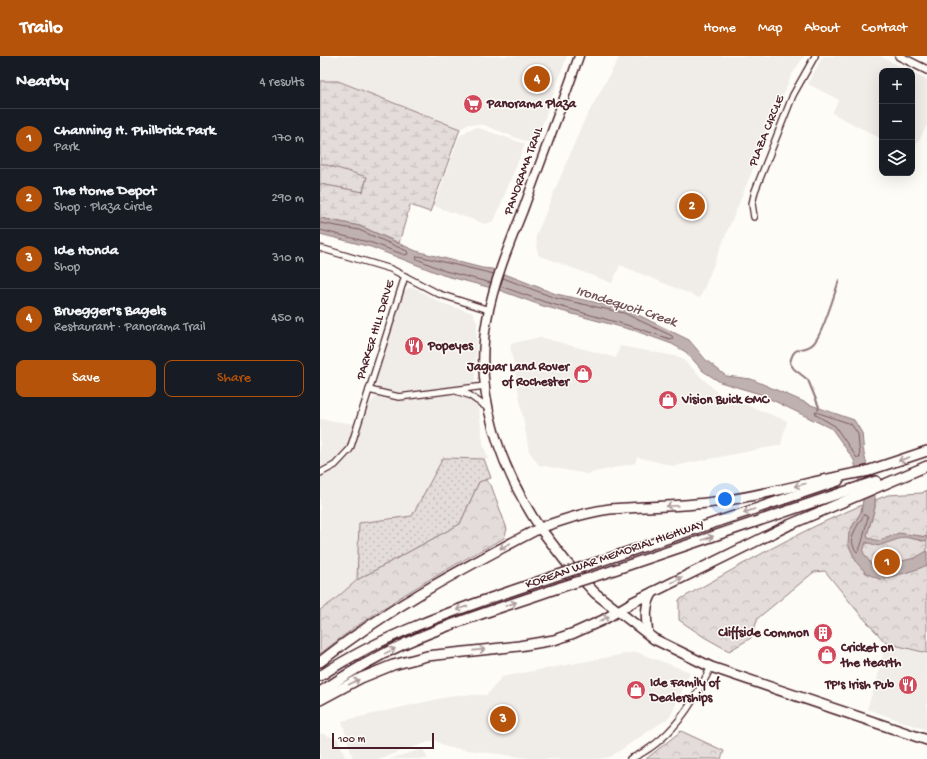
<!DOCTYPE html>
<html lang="en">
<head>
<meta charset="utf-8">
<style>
  body { margin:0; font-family:"Gochi Hand",sans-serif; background:#242831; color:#f1f3f6 }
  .controls { position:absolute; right:12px; top:12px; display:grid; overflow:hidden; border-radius:8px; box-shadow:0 4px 16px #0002 }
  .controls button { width:36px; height:36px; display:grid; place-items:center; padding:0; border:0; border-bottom:1px solid #363941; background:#171b24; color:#f1f3f6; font:20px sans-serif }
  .scale { position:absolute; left:12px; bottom:10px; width:102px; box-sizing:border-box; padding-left:4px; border:2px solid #4a1f2b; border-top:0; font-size:11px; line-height:14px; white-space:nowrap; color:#4a1f2b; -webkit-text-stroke:3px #fdfcf7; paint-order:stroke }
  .you { position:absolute; left:405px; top:443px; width:14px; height:14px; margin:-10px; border:3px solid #fff; border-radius:50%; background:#1a73e8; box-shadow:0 0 0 6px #1a73e833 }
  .badge { display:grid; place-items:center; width:26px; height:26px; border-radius:50%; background:#b45309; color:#fff; font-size:13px; font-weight:700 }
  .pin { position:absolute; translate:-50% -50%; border:2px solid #fff; box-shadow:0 1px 4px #0006 }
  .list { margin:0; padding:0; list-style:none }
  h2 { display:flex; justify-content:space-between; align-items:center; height:52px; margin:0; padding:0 16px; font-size:17px }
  h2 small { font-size:13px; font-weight:400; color:#9ea1a6 }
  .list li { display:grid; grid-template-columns:26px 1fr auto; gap:12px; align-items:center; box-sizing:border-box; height:60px; padding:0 16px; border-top:1px solid #363941 }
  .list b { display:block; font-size:15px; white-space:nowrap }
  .list p { margin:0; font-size:13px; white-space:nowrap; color:#9ea1a6 }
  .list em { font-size:13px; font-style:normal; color:#9ea1a6 }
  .actions { display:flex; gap:8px; padding:12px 16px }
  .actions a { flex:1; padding:9px 0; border:1px solid #b45309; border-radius:8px; text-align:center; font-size:14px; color:#b45309 }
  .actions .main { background:#b45309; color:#fff }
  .icon { flex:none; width:22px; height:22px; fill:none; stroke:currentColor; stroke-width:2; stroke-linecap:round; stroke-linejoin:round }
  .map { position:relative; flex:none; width:607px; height:703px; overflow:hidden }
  header { display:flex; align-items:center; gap:24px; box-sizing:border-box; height:56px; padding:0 20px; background:#b45309; color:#fff }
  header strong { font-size:19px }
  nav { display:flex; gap:22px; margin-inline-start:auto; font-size:14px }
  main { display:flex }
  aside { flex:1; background:#171b24 }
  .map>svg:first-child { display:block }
  .built { fill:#f0ece8 }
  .grass { fill:url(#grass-dots); stroke:#967e82 }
  .forest { fill:url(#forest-crowns); stroke:#967e82 }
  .wetland { fill:url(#wetland-marsh); stroke:#967e82 }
  .water { fill:#c0b1b1; stroke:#91777b }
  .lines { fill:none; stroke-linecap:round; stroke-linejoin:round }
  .shore { stroke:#795961; stroke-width:1 }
  .stream { stroke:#91777b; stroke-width:2 }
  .minor-casing { stroke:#4a1f2b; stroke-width:8 }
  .tertiary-casing { stroke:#4a1f2b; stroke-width:10 }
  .secondary-casing { stroke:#4a1f2b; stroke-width:11 }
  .primary-casing { stroke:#4a1f2b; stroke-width:12 }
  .minor { stroke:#fdfcf7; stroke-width:5.5 }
  .tertiary { stroke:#fdfcf7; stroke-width:7 }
  .secondary { stroke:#fdfcf7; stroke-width:8 }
  .primary { stroke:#fdfcf7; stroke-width:9 }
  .primary-bridge-casing { stroke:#4a1f2b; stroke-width:12; stroke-linecap:butt }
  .primary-bridge { stroke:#fdfcf7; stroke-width:9 }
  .oneway { stroke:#ac999b }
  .labels { text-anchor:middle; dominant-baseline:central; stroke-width:3; stroke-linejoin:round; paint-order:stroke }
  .poi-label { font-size:13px; font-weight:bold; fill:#4a1f2b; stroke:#fdfcf7; text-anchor:start }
  .street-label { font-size:13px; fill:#4a1f2b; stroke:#fdfcf7 }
  .water-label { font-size:14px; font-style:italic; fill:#73525a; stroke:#fdfcf7 }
</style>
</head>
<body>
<header>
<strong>Trailo</strong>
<nav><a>Home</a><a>Map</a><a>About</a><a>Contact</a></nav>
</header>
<main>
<aside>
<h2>Nearby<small>4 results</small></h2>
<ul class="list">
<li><span class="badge">1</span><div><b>Channing H. Philbrick Park</b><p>Park</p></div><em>170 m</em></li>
<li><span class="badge">2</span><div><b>The Home Depot</b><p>Shop · Plaza Circle</p></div><em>290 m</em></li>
<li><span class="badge">3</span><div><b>Ide Honda</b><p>Shop</p></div><em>310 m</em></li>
<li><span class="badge">4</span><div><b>Bruegger's Bagels</b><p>Restaurant · Panorama Trail</p></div><em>450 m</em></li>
</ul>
<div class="actions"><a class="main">Save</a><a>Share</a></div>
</aside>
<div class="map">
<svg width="607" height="703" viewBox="0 0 607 703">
  <defs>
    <pattern id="grass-dots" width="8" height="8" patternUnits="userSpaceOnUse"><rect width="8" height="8" fill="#e3dcda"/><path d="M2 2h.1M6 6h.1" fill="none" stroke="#c4bcbb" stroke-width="1.8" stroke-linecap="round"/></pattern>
    <pattern id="forest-crowns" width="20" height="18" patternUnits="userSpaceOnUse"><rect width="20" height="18" fill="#e3dcda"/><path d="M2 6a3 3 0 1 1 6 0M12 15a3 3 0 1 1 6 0" fill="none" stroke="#c4bcbb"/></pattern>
    <pattern id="wetland-marsh" width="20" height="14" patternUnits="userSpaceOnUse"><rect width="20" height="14" fill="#e3dcda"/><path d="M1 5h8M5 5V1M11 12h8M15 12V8" fill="none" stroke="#c4bcbb"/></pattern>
  </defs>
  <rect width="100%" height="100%" fill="#fdfcf7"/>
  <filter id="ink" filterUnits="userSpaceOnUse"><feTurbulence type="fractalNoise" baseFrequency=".025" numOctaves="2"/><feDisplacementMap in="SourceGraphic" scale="8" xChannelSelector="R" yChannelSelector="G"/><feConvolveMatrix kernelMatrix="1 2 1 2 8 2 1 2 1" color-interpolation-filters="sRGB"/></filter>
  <g filter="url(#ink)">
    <g class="built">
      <path d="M0,0h247l-32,89 -51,-20 -15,-1 -9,5 -122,-48h-18z"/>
      <path d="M300,0h184l-13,20 -91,222 -80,-33 -8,18 -74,-28 -2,-19 46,-111z"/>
      <path d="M503,0h57l29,15h-27v68l-50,-26 7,-13 -31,-16z"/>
      <path d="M592,17l15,7v45l-15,28z"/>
      <path d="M156,71l49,17 -31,77 -9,3 -51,-18 25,-69 9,-7z"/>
      <path d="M88,232h7l26,15 32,10 4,10 -2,56 -4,6 -74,8 -15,-3 -4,-3 -2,-9 26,-84z"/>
      <path d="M220,281l76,21 4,-12 60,11 39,37 68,27 -6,24 -107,21 -37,-9 -2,6 -48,11 -48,-9 -10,-14 -19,-107z"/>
      <path d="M141,339l11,5 7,10 4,34 5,15 -45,-1 -31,58 -52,7 -3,57 -25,22 -12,8v-191l42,6 7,-21 7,-7 22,4 36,-5z"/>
      <path d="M566,587l41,10v77l-60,-21 10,-29z"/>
      <path d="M316,596l54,20 -20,45 -60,40 -13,2h-62l-89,-12 -11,-7 -57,19h-25l-11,-38 114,-26h31l15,-18z"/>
      <path d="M0,677l18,6 8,20h-26z"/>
      <path d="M103,693l5,10h-39z"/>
    </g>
    <path class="grass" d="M123,402l41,1 7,19 -12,4 -19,42 -103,56 2,-57 53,-7z"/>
    <g class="forest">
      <path d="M0,107l47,13 -4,16 -43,-8z"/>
      <path d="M165,424l6,5 16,44 -3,9c-65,35 -127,70 -184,116v-44l12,-8 25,-22 103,-56 19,-42z"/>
      <path d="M607,434v47l-26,-3 21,7 5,-2v114l-41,-10 -28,-31 -33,-41 -11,1 -56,46 -7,20 -22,13 -25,-14 -25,-17v-20c60,-34 120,-69 183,-95l-1,7 -12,20 3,18 21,-9 -5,-2 -1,-4 8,-28v-7l13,-5 34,-2z"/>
      <path d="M361,675l43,20 -3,8h-75z"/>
    </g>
    <path class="wetland" d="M0,25h18l122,48 -30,83 -20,-7 -11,38 -39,-17 -40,-8v-34l43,8 4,-15 -47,-14z"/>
    <path class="water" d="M0,162l40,8 56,25 66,17 10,1 64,25 70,15 63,31 17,20 20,16 25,3 60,26 43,15 8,13 2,21 11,41v12l-8,28 1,3 11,3 20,-8 28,4v3l-3,1 -20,-4 -26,9 -12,-4 -3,10 8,12 5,3 39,-9 12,-7v14c-11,6 -32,10 -46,15l-15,-7 -9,-10 -9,-19 1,-12 12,-20 2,-12 -9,-40 -22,-31 -72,-35 -40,-12 -17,-11 -17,-19 -14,-8 -36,-13 -93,-25 -44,-16 -56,-15 -72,-28 -51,-13z"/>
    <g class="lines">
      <g class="shore">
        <path d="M0,167l39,7 48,21 1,3 -3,1 -33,-12 -52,-13"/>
        <path d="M171,227l-46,-12 -28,-12 -1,-2 2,-1 76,18"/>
        <path d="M180,230l45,16 92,26 33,11 3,-1 -1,-2 -48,-23 -69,-15 -52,-20"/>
        <path d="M496,356l35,12 7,10 2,24h-3l-22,-32 -19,-11z"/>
        <path d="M544,459l4,2c-3,9 -5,30 -11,35 -11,-13 0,-25 7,-37z"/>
      </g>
      <path class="stream" d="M498,354l1,-3 -11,-27 -14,-11 -4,-6c4,-21 14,-9 24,-20 8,-9 21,-50 25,-63"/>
      <defs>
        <g id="minor">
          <path d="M434,161l-2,-13 3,-13 38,-96 22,-39"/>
          <path d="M0,192l71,21 48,25 50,16"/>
          <path d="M49,334l36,-114"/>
          <path d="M136,335l13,4 20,14"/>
          <path d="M0,417l15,-8 15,-16 19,-59 30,7 86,-11"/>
          <path d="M310,703c40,-17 63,-55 81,-92"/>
        </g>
        <path id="tertiary" d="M579,0l28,14"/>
        <path id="secondary" d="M220,472c-40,-60 -67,-136 -53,-209 7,-38 22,-74 36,-109 19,-52 38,-102 56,-154"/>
        <g id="primary">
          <path d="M544,416l63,-21"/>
          <path d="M220,472l26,34 29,31 59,46 57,28 216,73"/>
          <path d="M275,507l243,-82"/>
          <path d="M285,517l271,-92"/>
          <path d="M328,578c-2,-16 -4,-28 5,-42"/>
          <path d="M0,606c68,-54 143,-94 220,-134 22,-8 46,-16 70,-19 35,-3 69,-2 104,-7 52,-6 103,-23 155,-31"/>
          <path d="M0,620c71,-47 151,-71 232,-99"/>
          <path d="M0,636c28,-19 57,-36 88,-50 49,-22 102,-37 153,-55"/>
          <path d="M0,644l41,-22 32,-13 34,-9 92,-10 35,-6 20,-7 29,-13 30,-18 156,-77 138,-59"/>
        </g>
      </defs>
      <use href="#minor" class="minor-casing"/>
      <use href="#tertiary" class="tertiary-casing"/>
      <use href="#secondary" class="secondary-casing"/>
      <use href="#primary" class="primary-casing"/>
      <use href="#minor" class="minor"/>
      <use href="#tertiary" class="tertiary"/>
      <use href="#secondary" class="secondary"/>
      <use href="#primary" class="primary"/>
      <defs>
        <g id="primary-bridge">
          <path d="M232,521l43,-14"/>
          <path d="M241,531l44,-14"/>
        </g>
      </defs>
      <use href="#primary-bridge" class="primary-bridge-casing"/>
      <use href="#primary-bridge" class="primary-bridge"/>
    </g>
    <defs><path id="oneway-shaft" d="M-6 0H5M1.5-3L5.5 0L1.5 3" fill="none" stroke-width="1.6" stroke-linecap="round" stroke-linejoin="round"/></defs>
    <g class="oneway">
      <use href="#oneway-shaft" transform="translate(584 403) rotate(161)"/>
      <use href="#oneway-shaft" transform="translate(480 429) rotate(166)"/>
      <use href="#oneway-shaft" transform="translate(352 450) rotate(177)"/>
      <use href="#oneway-shaft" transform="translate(429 455) rotate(161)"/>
      <use href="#oneway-shaft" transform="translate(388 482) rotate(-19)"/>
      <use href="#oneway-shaft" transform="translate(185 490) rotate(153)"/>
      <use href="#oneway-shaft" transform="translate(357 524) rotate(-26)"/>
      <use href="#oneway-shaft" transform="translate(191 548) rotate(-19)"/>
      <use href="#oneway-shaft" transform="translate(142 552) rotate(161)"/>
      <use href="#oneway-shaft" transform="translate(284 563) rotate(-27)"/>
      <use href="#oneway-shaft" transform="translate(159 594) rotate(-6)"/>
      <use href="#oneway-shaft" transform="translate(70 595) rotate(-26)"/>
      <use href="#oneway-shaft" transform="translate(34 626) rotate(-28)"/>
    </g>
  </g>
  <defs>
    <symbol id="supermarket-disc" viewBox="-11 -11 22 22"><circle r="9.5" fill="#d1495b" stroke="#fdfcf7"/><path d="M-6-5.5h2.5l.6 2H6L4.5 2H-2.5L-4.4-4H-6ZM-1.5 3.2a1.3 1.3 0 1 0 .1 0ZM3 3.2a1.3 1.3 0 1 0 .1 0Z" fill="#fff"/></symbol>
    <symbol id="restaurant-disc" viewBox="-11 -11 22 22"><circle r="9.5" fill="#d1495b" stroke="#fdfcf7"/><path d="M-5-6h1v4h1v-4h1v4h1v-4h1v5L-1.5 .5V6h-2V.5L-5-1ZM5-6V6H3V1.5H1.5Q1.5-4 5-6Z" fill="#fff"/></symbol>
    <symbol id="shop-disc" viewBox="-11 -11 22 22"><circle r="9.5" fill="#d1495b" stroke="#fdfcf7"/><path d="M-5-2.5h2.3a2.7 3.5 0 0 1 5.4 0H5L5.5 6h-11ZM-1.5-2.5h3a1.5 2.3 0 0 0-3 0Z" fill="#fff"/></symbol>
    <symbol id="building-disc" viewBox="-11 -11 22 22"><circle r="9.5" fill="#d1495b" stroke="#fdfcf7"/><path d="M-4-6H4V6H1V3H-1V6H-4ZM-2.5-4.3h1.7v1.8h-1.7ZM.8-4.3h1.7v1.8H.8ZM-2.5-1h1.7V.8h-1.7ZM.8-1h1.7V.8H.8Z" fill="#fff"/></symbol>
  </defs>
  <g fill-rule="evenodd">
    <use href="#supermarket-disc" x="142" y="37" width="22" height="22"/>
    <use href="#restaurant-disc" x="83" y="279" width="22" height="22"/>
    <use href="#shop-disc" x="252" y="307" width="22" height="22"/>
    <use href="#shop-disc" x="337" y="333" width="22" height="22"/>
    <use href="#building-disc" x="492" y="566" width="22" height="22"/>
    <use href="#shop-disc" x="496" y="588" width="22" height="22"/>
    <use href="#restaurant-disc" x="577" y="618" width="22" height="22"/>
    <use href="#shop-disc" x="305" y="623" width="22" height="22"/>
  </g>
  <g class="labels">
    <g class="poi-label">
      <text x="167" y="48">Panorama Plaza</text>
      <text x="108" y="290">Popeyes</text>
      <text x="249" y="311" text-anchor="end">Jaguar Land Rover<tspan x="249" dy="15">of Rochester</tspan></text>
      <text x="362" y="344">Vision Buick GMC</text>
      <text x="489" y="577" text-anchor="end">Cliffside Common</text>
      <text x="521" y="592">Cricket on<tspan x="521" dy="15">the Hearth</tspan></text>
      <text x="330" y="627">Ide Family of<tspan x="330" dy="15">Dealerships</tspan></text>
      <text x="574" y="629" text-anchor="end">TP's Irish Pub</text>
    </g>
    <g class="street-label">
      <text transform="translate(447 75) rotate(-68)">PLAZA CIRCLE</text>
      <text transform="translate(204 115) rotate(-70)">PANORAMA TRAIL</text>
      <text transform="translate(56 274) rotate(-73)">PARKER HILL DRIVE</text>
      <text transform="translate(295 499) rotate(-19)">KOREAN WAR MEMORIAL HIGHWAY</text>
    </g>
    <g class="water-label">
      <text transform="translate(306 251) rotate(18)">Irondequoit Creek</text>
    </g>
  </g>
</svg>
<div class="controls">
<button>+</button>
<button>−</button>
<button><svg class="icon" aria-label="layers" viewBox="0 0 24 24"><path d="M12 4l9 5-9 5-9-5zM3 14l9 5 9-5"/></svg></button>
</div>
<div class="scale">100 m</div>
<div class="you"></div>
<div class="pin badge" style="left:567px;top:506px">1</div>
<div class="pin badge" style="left:372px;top:150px">2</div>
<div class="pin badge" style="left:183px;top:663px">3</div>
<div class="pin badge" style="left:217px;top:23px">4</div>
</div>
</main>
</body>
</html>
